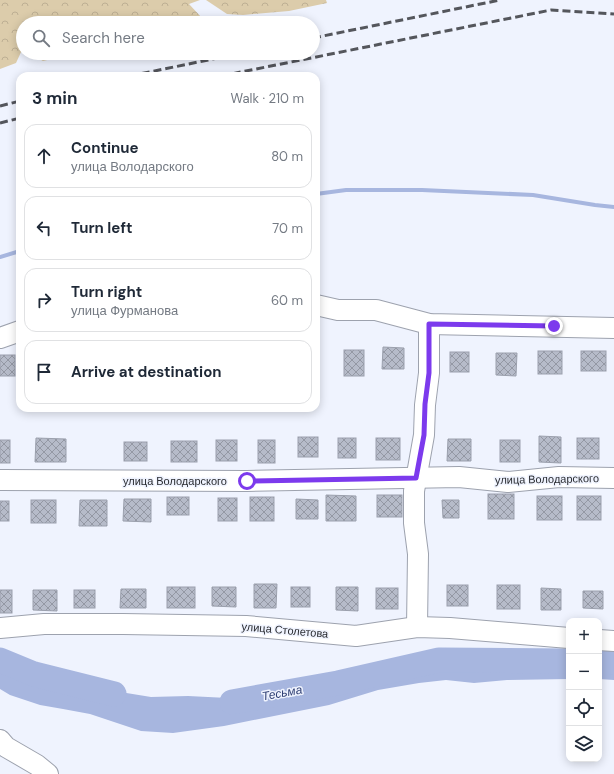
<!DOCTYPE html>
<html lang="en">
<head>
<meta charset="utf-8">
<style>
  body { margin:0; font-family:"DM Sans",sans-serif; background:#f6f6f7; color:#1f2937 }
  .controls { position:absolute; right:12px; bottom:12px; display:grid; overflow:hidden; border-radius:8px; box-shadow:0 2px 10px #0003 }
  .controls button { width:36px; height:36px; display:grid; place-items:center; padding:0; border:0; border-bottom:1px solid #e0e1e3; background:#fff; color:#1f2937; font:20px sans-serif }
  .stop { position:absolute; width:12px; height:12px; margin:-9px; border:3px solid #7c3aed; border-radius:50%; background:#fff }
  .stop.end { background:#7c3aed; border-color:#fff; box-shadow:0 1px 4px #0008 }
  .list { margin:0; padding:0; list-style:none }
  h2 { display:flex; justify-content:space-between; align-items:center; height:52px; margin:0; padding:0 16px; font-size:17px }
  h2 small { font-size:13px; font-weight:400; color:#747a83 }
  .list li { display:grid; grid-template-columns:26px 1fr auto; gap:12px; align-items:center; box-sizing:border-box; height:64px; margin:0 8px 8px; padding:0 8px; border:1px solid #e0e1e3; border-radius:12px }
  .list b { display:block; font-size:15px; white-space:nowrap }
  .list p { margin:0; font-size:13px; white-space:nowrap; color:#747a83 }
  .list em { font-size:13px; font-style:normal; color:#747a83 }
  .icon { flex:none; width:22px; height:22px; fill:none; stroke:currentColor; stroke-width:2; stroke-linecap:round; stroke-linejoin:round }
  .map { position:relative; flex:none; width:614px; height:774px; overflow:hidden }
  .search { position:absolute; background:#fff; box-shadow:0 2px 10px #0003; left:16px; top:16px; width:304px; height:44px; display:flex; align-items:center; gap:10px; box-sizing:border-box; padding:0 14px; border-radius:22px; color:#747a83; font-size:15px }
  .panel { position:absolute; background:#fff; box-shadow:0 2px 10px #0003; left:16px; top:72px; width:304px; height:340px; border-radius:12px }
  .map>svg:first-child { display:block }
  .forest { fill:url(#forest-crowns) }
  .water { fill:#a7b6df }
  .lines { fill:none; stroke-linecap:round; stroke-linejoin:round }
  .stream { stroke:#a7b6df; stroke-width:4 }
  .river { stroke:#a7b6df; stroke-width:25 }
  .building { fill:url(#building-cross-hatch); stroke:#9ba0ad }
  .minor-casing { stroke:#9da2ae; stroke-width:22 }
  .minor { stroke:#fff; stroke-width:20 }
  .rail { stroke:#54565c; stroke-width:3; stroke-dasharray:8 4; stroke-linecap:butt }
  .route { stroke:#7c3aed; stroke-width:5 }
  .labels { text-anchor:middle; dominant-baseline:central; stroke-width:3; stroke-linejoin:round; paint-order:stroke }
  .street-label { font-size:11px; fill:#292b30; stroke:#eff3fe }
  .water-label { font-size:12px; font-style:italic; fill:#2f3f73; stroke:#eff3fe }
</style>
</head>
<body>
<div class="map">
<svg width="614" height="774" viewBox="0 0 614 774">
  <defs>
    <pattern id="forest-crowns" width="20" height="18" patternUnits="userSpaceOnUse"><rect width="20" height="18" fill="#dcccab"/><path d="M2 6a3 3 0 1 1 6 0M12 15a3 3 0 1 1 6 0" fill="none" stroke="#bdaf93"/></pattern>
    <pattern id="building-cross-hatch" width="8" height="8" patternUnits="userSpaceOnUse"><rect width="8" height="8" fill="#b6bbc9"/><path d="M0 0l8 8M0 8l8-8" fill="none" stroke="#9498a4"/></pattern>
  </defs>
  <rect width="100%" height="100%" fill="#eff3fe"/>
  <g class="forest">
    <path d="M0,0h200l-11,4 13,14 -5,5h-95l-4,-3 2,3h-77v27h-1l-6,13 -16,6z"/>
    <path d="M206,0h120l1,3 -38,8 -46,4 -16,-1z"/>
    <path d="M29,53h48l-34,8z"/>
  </g>
  <g class="water">
    <path d="M498,658l71,4v17l-62,1 -33,3 -28,-3 -27,3 -41,7 -49,15 -105,21 -51,7 -32,-2 -51,-17 -27,-5 -23,-4 -30,-10 -10,-6v-27l26,7 39,14 86,14 37,-1 40,2 42,-2 49,-6 68,-19 24,-5h10l7,-5 25,-2z"/>
    <path d="M599,663h15v17l-15,-1z"/>
  </g>
  <g class="lines">
    <g class="stream">
      <path d="M316,194l30,-4h76l111,5 62,10 19,2"/>
      <path d="M0,257l20,-6"/>
    </g>
    <g class="river">
      <path d="M0,660l34,14 80,20"/>
      <path d="M599,661l15,1"/>
      <path d="M232,702l106,-19 101,-23 130,1"/>
    </g>
  </g>
  <g class="building">
    <path d="M383,347l21,1v21h-22z"/>
    <rect x="344" y="350" width="20" height="26"/>
    <rect x="538" y="351" width="24" height="23"/>
    <rect x="581" y="351" width="25" height="20"/>
    <rect x="450" y="352" width="19" height="20"/>
    <path d="M496,353h21l-1,23 -20,-1z"/>
    <rect x="0" y="355" width="15" height="21"/>
    <path d="M539,436l22,1v26l-22,-1z"/>
    <rect x="298" y="437" width="20" height="20"/>
    <path d="M36,438l30,1v23h-31z"/>
    <rect x="338" y="438" width="18" height="20"/>
    <rect x="376" y="438" width="24" height="22"/>
    <rect x="577" y="438" width="22" height="21"/>
    <path d="M448,439h23v22h-24z"/>
    <rect x="0" y="440" width="10" height="23"/>
    <rect x="216" y="440" width="21" height="21"/>
    <rect x="258" y="440" width="17" height="23"/>
    <rect x="500" y="440" width="20" height="22"/>
    <rect x="171" y="441" width="26" height="21"/>
    <rect x="124" y="442" width="23" height="19"/>
    <rect x="488" y="494" width="26" height="25"/>
    <path d="M326,495l30,1v25h-30z"/>
    <rect x="377" y="495" width="25" height="22"/>
    <rect x="537" y="496" width="25" height="24"/>
    <rect x="577" y="496" width="24" height="24"/>
    <rect x="167" y="497" width="22" height="18"/>
    <rect x="250" y="497" width="24" height="24"/>
    <rect x="218" y="498" width="19" height="23"/>
    <path d="M124,499h27v23l-28,-1z"/>
    <path d="M296,499l22,1v19h-22z"/>
    <rect x="31" y="500" width="25" height="23"/>
    <path d="M80,500h27v26h-28z"/>
    <path d="M442,500h17v18h-16z"/>
    <rect x="0" y="501" width="9" height="20"/>
    <path d="M254,584h23l-1,24h-22z"/>
    <rect x="447" y="585" width="21" height="21"/>
    <rect x="497" y="585" width="23" height="24"/>
    <rect x="167" y="587" width="28" height="21"/>
    <path d="M212,587h24v20l-24,-1z"/>
    <rect x="291" y="587" width="19" height="20"/>
    <path d="M336,587h22v24l-22,-1z"/>
    <rect x="376" y="588" width="22" height="21"/>
    <path d="M541,588l20,1v21h-20z"/>
    <path d="M121,589h25v19h-26z"/>
    <rect x="0" y="590" width="12" height="23"/>
    <path d="M33,590h24v21l-24,-1z"/>
    <rect x="74" y="590" width="21" height="18"/>
    <path d="M583,591h20v18l-20,-1z"/>
  </g>
  <g class="lines">
    <defs>
      <g id="minor">
        <path d="M316,305l22,5h38l53,14 185,4"/>
        <path d="M0,338l20,-7"/>
        <path d="M0,480l247,1 212,-4 49,5 51,-5 55,1"/>
        <path d="M417,627l1,-73 -4,-31v-32l10,-56 1,-30 4,-32v-49"/>
        <path d="M0,628l44,-4h79l123,2 110,10 61,-9 33,1 119,10"/>
        <path d="M599,640l15,1"/>
        <path d="M0,740l6,7 31,18 11,9"/>
      </g>
    </defs>
    <use href="#minor" class="minor-casing"/>
    <use href="#minor" class="minor"/>
    <g class="rail">
      <path d="M313,38l187,-38"/>
      <path d="M130,76l112,-23"/>
      <path d="M221,76l330,-66 63,4"/>
      <path d="M0,106l20,-5"/>
      <path d="M0,123l20,-5"/>
    </g>
  </g>
  <g class="lines">
    <path class="route" d="M247,481l169,-3 8,-43 1,-31 4,-31v-49l125,2"/>
  </g>
  <g class="labels">
    <g class="street-label">
      <text transform="translate(547 479) rotate(-1)">улица Володарского</text>
      <text x="175" y="481">улица Володарского</text>
      <text transform="translate(285 630) rotate(5)">улица Столетова</text>
    </g>
    <g class="water-label">
      <text transform="translate(282 693) rotate(-10)">Тесьма</text>
    </g>
  </g>
</svg>
<div class="controls">
<button>+</button>
<button>−</button>
<button><svg class="icon" aria-label="locate" viewBox="0 0 24 24"><circle cx="12" cy="12" r="6"/><path d="M12 2v4M12 18v4M2 12h4M18 12h4"/></svg></button>
<button><svg class="icon" aria-label="layers" viewBox="0 0 24 24"><path d="M12 4l9 5-9 5-9-5zM3 14l9 5 9-5"/></svg></button>
</div>
<div class="stop" style="left:247px;top:481px"></div>
<div class="stop end" style="left:554px;top:326px"></div>
<div class="search"><svg class="icon" aria-label="search" viewBox="0 0 24 24"><circle cx="10" cy="10" r="6"/><path d="M15 15l6 6"/></svg>Search here</div>
<section class="panel">
<h2>3 min<small>Walk · 210 m</small></h2>
<ul class="list">
<li><svg class="icon" aria-label="ahead" viewBox="0 0 24 24"><path d="M12 20V5M6 11l6-6 6 6"/></svg><div><b>Continue</b><p>улица Володарского</p></div><em>80 m</em></li>
<li><svg class="icon" aria-label="left" viewBox="0 0 24 24"><path d="M17 20v-9H6M10 6l-5 5 5 5"/></svg><div><b>Turn left</b></div><em>70 m</em></li>
<li><svg class="icon" aria-label="right" viewBox="0 0 24 24"><path d="M7 20v-9h11M14 6l5 5-5 5"/></svg><div><b>Turn right</b><p>улица Фурманова</p></div><em>60 m</em></li>
<li><svg class="icon" aria-label="arrive" viewBox="0 0 24 24"><path d="M6 21V4h12l-3 4 3 4H6"/></svg><div><b>Arrive at destination</b></div></li>
</ul>
</section>
</div>
</body>
</html>
